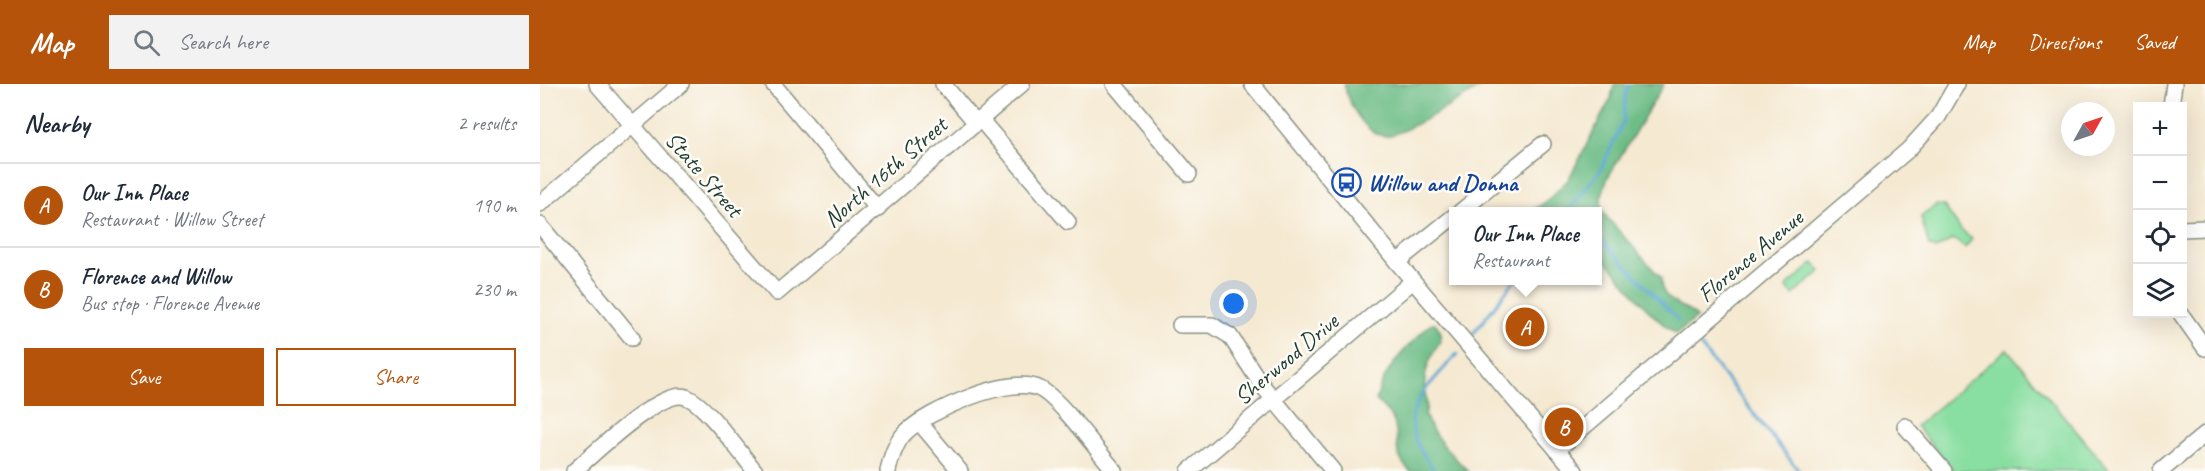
<!DOCTYPE html>
<html lang="en">
<head>
<meta charset="utf-8">
<style>
  body { margin:0; font-family:Caveat,sans-serif; background:#f2f2f3; color:#1f2937 }
  .controls { position:absolute; right:18px; top:18px; display:grid; overflow:hidden; border-radius:0px; box-shadow:0 6px 24px #0002 }
  .controls button { width:54px; height:54px; display:grid; place-items:center; padding:0; border:0; border-bottom:2px solid #e0e1e3; background:#fff; color:#1f2937; font:30px sans-serif }
  .compass { position:absolute; left:1521px; top:18px; width:54px; height:54px; border-radius:50%; background:#fff; box-shadow:0 6px 24px #0002; rotate:50deg }
  .you { position:absolute; left:694px; top:220px; width:21px; height:21px; margin:-15px; border:4px solid #fff; border-radius:50%; background:#1a73e8; box-shadow:0 0 0 9px #1a73e833 }
  .badge { display:grid; place-items:center; width:39px; height:39px; border-radius:50%; background:#b45309; color:#fff; font-size:20px; font-weight:700 }
  .pin { position:absolute; translate:-50% -50%; border:3px solid #fff; box-shadow:0 2px 6px #0006 }
  .popup { position:absolute; left:909px; top:123px; width:153px; height:78px; box-sizing:border-box; display:grid; place-content:center; border-radius:0px; background:#fff; filter:drop-shadow(0 2px 4px #0005); font-size:20px; white-space:nowrap; color:#747a83 }
  .popup b { font-size:22px; color:#1f2937 }
  .popup::after { content:''; position:absolute; left:50%; top:100%; margin-left:-12px; border:12px solid transparent; border-top-color:#fff }
  .list { margin:0; padding:0; list-style:none }
  h2 { display:flex; justify-content:space-between; align-items:center; height:78px; margin:0; padding:0 24px; font-size:26px }
  h2 small { font-size:20px; font-weight:400; color:#747a83 }
  .list li { display:grid; grid-template-columns:39px 1fr auto; gap:18px; align-items:center; box-sizing:border-box; height:84px; padding:0 24px; border-top:2px solid #e0e1e3 }
  .list b { display:block; font-size:22px; white-space:nowrap }
  .list p { margin:0; font-size:20px; white-space:nowrap; color:#747a83 }
  .list em { font-size:20px; font-style:normal; color:#747a83 }
  .actions { display:flex; gap:12px; padding:18px 24px }
  .actions a { flex:1; padding:14px 0; border:2px solid #b45309; border-radius:0px; text-align:center; font-size:21px; color:#b45309 }
  .actions .main { background:#b45309; color:#fff }
  .icon { flex:none; width:33px; height:33px; fill:none; stroke:currentColor; stroke-width:2; stroke-linecap:round; stroke-linejoin:round }
  .map { position:relative; flex:none; width:1665px; height:387px; overflow:hidden }
  header { display:flex; align-items:center; gap:36px; box-sizing:border-box; height:84px; padding:0 30px; background:#b45309; color:#fff }
  header strong { font-size:28px }
  nav { display:flex; gap:33px; margin-inline-start:auto; font-size:21px }
  .search { width:420px; height:54px; background:#f2f2f3; display:flex; align-items:center; gap:15px; box-sizing:border-box; padding:0 21px; border-radius:0px; color:#747a83; font-size:22px }
  main { display:flex }
  aside { flex:1; background:#fff }
  .map>svg:first-child { display:block }
  .green { fill:#89dea1; stroke:#548e6a; stroke-width:1.5 }
  .forest { fill:#6ebd87; stroke:#467d5e; stroke-width:1.5 }
  .lines { fill:none; stroke-linecap:round; stroke-linejoin:round }
  .stream { stroke:#58a6d1; stroke-width:3 }
  .minor-casing { stroke:#8a9383; stroke-width:18 }
  .minor { stroke:#fff; stroke-width:15 }
  .labels { text-anchor:middle; dominant-baseline:central; stroke-width:5; stroke-linejoin:round; paint-order:stroke }
  .street-label { font-size:24px; fill:#1f3d34; stroke:#fdfcf7 }
  .transit-label { font-size:24px; font-weight:bold; fill:#164399; stroke:#fdfcf7; text-anchor:start }
</style>
</head>
<body>
<header>
<strong>Map</strong>
<div class="search"><svg class="icon" aria-label="search" viewBox="0 0 24 24"><circle cx="10" cy="10" r="6"/><path d="M15 15l6 6"/></svg>Search here</div>
<nav><a>Map</a><a>Directions</a><a>Saved</a></nav>
</header>
<main>
<aside>
<h2>Nearby<small>2 results</small></h2>
<ul class="list">
<li><span class="badge">A</span><div><b>Our Inn Place</b><p>Restaurant · Willow Street</p></div><em>190 m</em></li>
<li><span class="badge">B</span><div><b>Florence and Willow</b><p>Bus stop · Florence Avenue</p></div><em>230 m</em></li>
</ul>
<div class="actions"><a class="main">Save</a><a>Share</a></div>
</aside>
<div class="map">
<svg width="1665" height="387" viewBox="0 0 1665 387">
  <rect width="100%" height="100%" fill="#fdfcf7"/>
  <filter id="ink" filterUnits="userSpaceOnUse"><feTurbulence type="fractalNoise" baseFrequency=".0167" numOctaves="2"/><feDisplacementMap in="SourceGraphic" scale="12" xChannelSelector="R" yChannelSelector="G"/><feConvolveMatrix kernelMatrix="1 2 1 2 8 2 1 2 1" color-interpolation-filters="sRGB"/></filter>
  <filter id="wash" filterUnits="userSpaceOnUse"><feTurbulence type="fractalNoise" baseFrequency=".008" numOctaves="4" result="noise"/><feDisplacementMap in="SourceGraphic" scale="24" xChannelSelector="R" yChannelSelector="G"/><feGaussianBlur stdDeviation="1.35" result="paint"/><feColorMatrix in="noise" values="0 0 0 0 0 0 0 0 0 0 0 0 0 0 0 0 0 1.4 0 .05"/><feComposite in="paint" operator="in"/></filter>
  <g filter="url(#wash)">
    <rect width="100%" height="100%" fill="#f5e9d2"/>
    <g class="green">
      <path d="M1396,121l8,1 17,24 11,9 -7,9 -11,-9 -18,10 -7,-3 -8,-29z"/>
      <path d="M1274,179l7,8 -28,24 -7,-8z"/>
      <path d="M1467,265l103,122h-156l-38,-45z"/>
    </g>
    <g class="forest">
      <path d="M804,0h142c-17,10 -85,53 -100,52 -22,-1 -38,-34 -42,-52z"/>
      <path d="M1074,0h50l-56,93 -7,21 1,14 59,66c-2,23 22,27 36,39l-20,17c-33,-20 -52,-56 -80,-82v-40l-65,-1 16,-11 20,-20 43,-82z"/>
      <path d="M892,239h3c11,14 6,16 -1,29 -4,7 -8,19 -9,27 -3,13 5,20 0,36 9,23 26,39 43,56h-58c-20,-19 -9,-29 -16,-49 -2,-7 -12,-15 -18,-22 7,-31 33,-56 56,-77z"/>
    </g>
    <g class="lines">
      <g class="stream">
        <path d="M1028,128l33,-43 22,-47 3,-31 4,-7"/>
        <path d="M1057,151l81,85"/>
        <path d="M933,250l42,-54"/>
        <path d="M1158,259l101,128"/>
        <path d="M895,387c-44,-55 -17,-73 22,-117"/>
      </g>
    </g>
  </g>
  <g filter="url(#ink)">
    <g class="lines">
      <defs>
        <g id="minor">
          <path d="M57,0l180,209 245,-209"/>
          <path d="M233,0l105,125"/>
          <path d="M403,0l33,39"/>
          <path d="M574,0l75,90"/>
          <path d="M712,0l145,178 178,209"/>
          <path d="M1631,22l3,-22"/>
          <path d="M440,35l88,103"/>
          <path d="M0,120l141,-120"/>
          <path d="M920,128l83,-68"/>
          <path d="M0,141l92,113"/>
          <path d="M1642,145l23,-1"/>
          <path d="M857,178l56,-45"/>
          <path d="M1641,230l24,34"/>
          <path d="M640,241h32l18,11 31,48 72,87"/>
          <path d="M379,338l41,49"/>
          <path d="M1365,342l39,45"/>
          <path d="M1017,366l351,-300 30,-33 19,-33"/>
          <path d="M34,387c20,-17 87,-83 112,-74 19,6 55,57 69,74"/>
          <path d="M348,387c3,-13 7,-28 17,-38 22,-22 106,-59 135,-44 20,10 58,63 75,82"/>
          <path d="M649,387l224,-190"/>
          <path d="M1621,387l44,-37"/>
        </g>
      </defs>
      <use href="#minor" class="minor-casing"/>
      <use href="#minor" class="minor"/>
    </g>
  </g>
  <defs>
    <symbol id="bus-ring" viewBox="-11 -11 22 22"><circle r="9.5" fill="#fdfcf7" stroke="#1a4fb4" stroke-width="1.5"/><path d="M-5-6H5V4H4V6H2V4H-2V6H-4V4H-5ZM-3.5-4V0h7V-4ZM-3.5 1.2v1.5H-2V1.2ZM2 1.2v1.5H3.5V1.2Z" fill="#1a4fb4"/></symbol>
  </defs>
  <g fill-rule="evenodd">
    <use href="#bus-ring" x="790" y="82" width="33" height="33"/>
  </g>
  <g class="labels">
    <g class="street-label">
      <text transform="translate(345 88) rotate(-41)">North 16th Street</text>
      <text transform="translate(164 90) rotate(49)">State Street</text>
      <text transform="translate(1210 172) rotate(-40)">Florence Avenue</text>
      <text transform="translate(746 275) rotate(-40)">Sherwood Drive</text>
    </g>
    <g class="transit-label">
      <text x="828" y="99">Willow and Donna</text>
    </g>
  </g>
</svg>
<div class="controls">
<button>+</button>
<button>−</button>
<button><svg class="icon" aria-label="locate" viewBox="0 0 24 24"><circle cx="12" cy="12" r="6"/><path d="M12 2v4M12 18v4M2 12h4M18 12h4"/></svg></button>
<button><svg class="icon" aria-label="layers" viewBox="0 0 24 24"><path d="M12 4l9 5-9 5-9-5zM3 14l9 5 9-5"/></svg></button>
</div>
<svg class="compass" viewBox="-18 -18 36 36"><path d="M0-13l5 13h-10z" fill="#e53935"/><path d="M0 13l5-13h-10z" fill="#747a83"/></svg>
<div class="you"></div>
<div class="pin badge" style="left:985px;top:243px">A</div>
<div class="popup"><b>Our Inn Place</b>Restaurant</div>
<div class="pin badge" style="left:1024px;top:343px">B</div>
</div>
</main>
</body>
</html>
